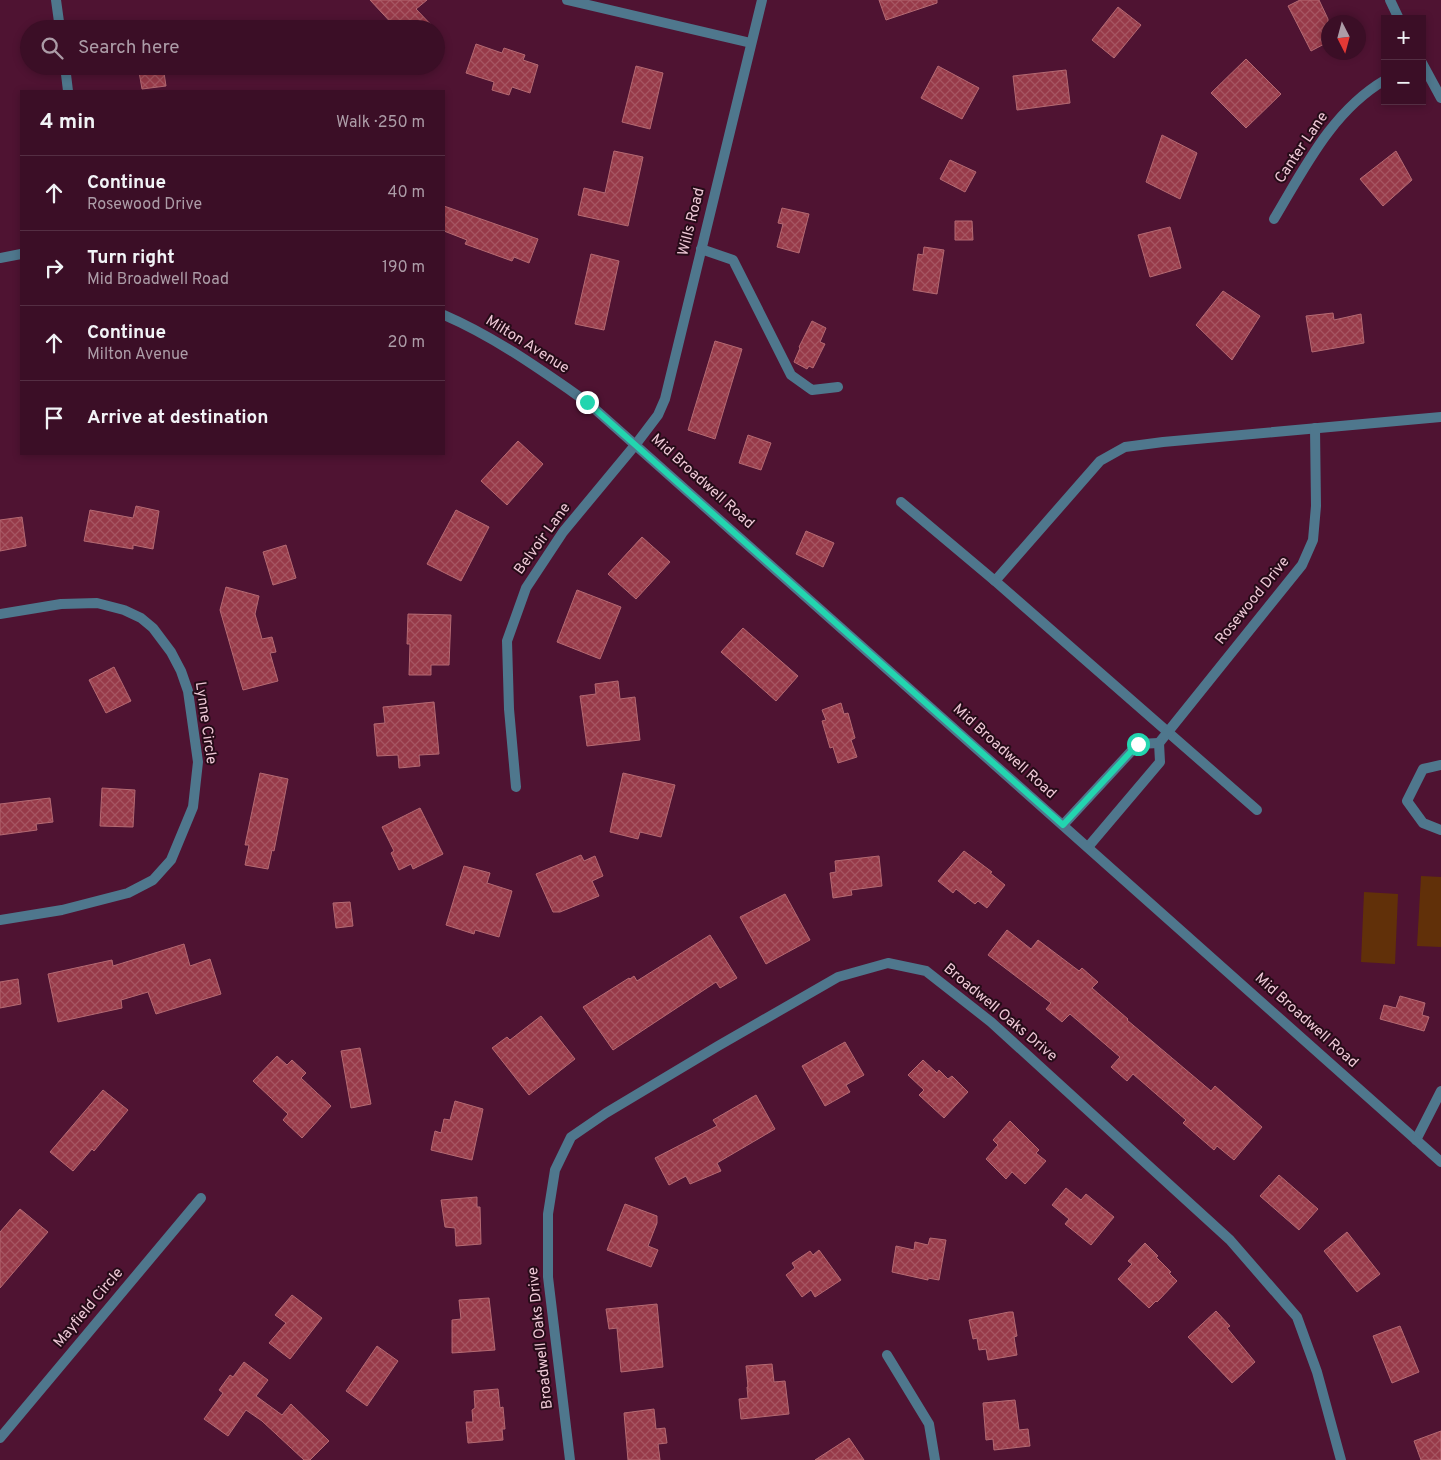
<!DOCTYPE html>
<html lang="en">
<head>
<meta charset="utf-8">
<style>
  body { margin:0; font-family:Overpass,sans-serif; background:#42172e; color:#f1f3f6 }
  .controls { position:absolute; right:15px; top:15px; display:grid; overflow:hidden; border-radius:0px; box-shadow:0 2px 8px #0003 }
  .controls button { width:45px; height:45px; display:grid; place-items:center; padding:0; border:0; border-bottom:1px solid #542e43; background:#3b0e26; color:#f1f3f6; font:25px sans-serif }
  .compass { position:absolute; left:1321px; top:15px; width:45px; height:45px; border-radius:50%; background:#3b0e26; box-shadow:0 2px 8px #0003; rotate:174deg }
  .stop { position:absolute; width:15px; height:15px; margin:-11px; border:4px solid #23d5af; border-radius:50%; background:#fff }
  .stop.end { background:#23d5af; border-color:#fff; box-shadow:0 1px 5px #0008 }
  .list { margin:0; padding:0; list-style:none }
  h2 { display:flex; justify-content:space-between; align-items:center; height:65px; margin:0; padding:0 20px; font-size:21px }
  h2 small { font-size:16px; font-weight:400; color:#ac9ca7 }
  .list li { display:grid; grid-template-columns:32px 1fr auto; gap:15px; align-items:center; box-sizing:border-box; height:75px; padding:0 20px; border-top:1px solid #542e43 }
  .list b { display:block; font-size:19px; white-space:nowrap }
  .list p { margin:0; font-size:16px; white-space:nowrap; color:#ac9ca7 }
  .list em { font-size:16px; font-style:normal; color:#ac9ca7 }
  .icon { flex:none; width:28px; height:28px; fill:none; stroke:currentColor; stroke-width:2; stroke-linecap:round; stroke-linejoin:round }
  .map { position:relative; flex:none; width:1441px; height:1460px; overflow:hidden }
  .search { position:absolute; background:#3b0e26; box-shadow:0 2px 8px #0003; left:20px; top:20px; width:425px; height:55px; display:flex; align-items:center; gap:12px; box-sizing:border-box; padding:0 18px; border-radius:28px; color:#ac9ca7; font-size:19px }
  .panel { position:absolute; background:#3b0e26; box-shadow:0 2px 8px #0003; left:20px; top:90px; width:425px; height:365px; border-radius:0px }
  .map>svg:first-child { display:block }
  .pitch { fill:#613009 }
  .building { fill:url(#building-cross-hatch); stroke:#b46972 }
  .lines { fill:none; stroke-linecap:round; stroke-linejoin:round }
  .service { stroke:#4f778d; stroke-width:10 }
  .minor { stroke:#4f778d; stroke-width:10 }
  .tertiary { stroke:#4f778d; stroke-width:10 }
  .route { stroke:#23d5af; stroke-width:6 }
  .labels { text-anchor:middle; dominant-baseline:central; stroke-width:4; stroke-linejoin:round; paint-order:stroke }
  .street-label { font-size:15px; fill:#efc9d7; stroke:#260b18 }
</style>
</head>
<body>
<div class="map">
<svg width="1441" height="1460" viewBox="0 0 1441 1460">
  <defs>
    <pattern id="building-cross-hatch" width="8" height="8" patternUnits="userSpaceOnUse" patternTransform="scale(1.25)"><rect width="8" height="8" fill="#973a49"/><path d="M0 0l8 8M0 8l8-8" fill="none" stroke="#a65562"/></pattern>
  </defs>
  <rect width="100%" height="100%" fill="#4f1332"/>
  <g class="pitch">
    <path d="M1421,876l20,1v70l-24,-1z"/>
    <path d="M1364,892l34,2 -3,70 -34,-2z"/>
  </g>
  <g class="building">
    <path d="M370,0h57l-11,9 19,20h-38z"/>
    <path d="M879,0h58v3l-51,17z"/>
    <path d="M1300,0h19l9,19v23l-17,9 -23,-45z"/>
    <path d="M1118,7l23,18 -27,33 -22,-18z"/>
    <path d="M476,44l26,9 2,-5 21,7 -2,5 15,5 -8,28 -18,-6 -3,8 -17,-5 2,-8 -28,-9z"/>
    <path d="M1246,59l35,35 -35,34 -35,-35z"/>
    <path d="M138,66h25l3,20 -24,3z"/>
    <path d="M636,66l27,7 -13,56 -28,-7z"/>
    <path d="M938,66l41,22 -17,31 -41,-21z"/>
    <path d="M1066,70l4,33 -53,7 -4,-34z"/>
    <path d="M1162,135l35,18 -17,46 -34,-17z"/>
    <path d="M614,151l29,6 -15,69 -50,-11 6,-27 21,5z"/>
    <path d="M1396,151l16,29 -29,26 -23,-27z"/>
    <path d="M950,160l26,12 -11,20 -25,-13z"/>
    <path d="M444,206l94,33 -9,24 -15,-6 -2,4 -47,-17 2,-4 -23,-9z"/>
    <path d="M782,208l27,6 -10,39 -22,-6 6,-23 -5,-1z"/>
    <path d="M955,221h17l1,19h-18z"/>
    <path d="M1170,227l11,41 -31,9 -12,-42z"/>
    <path d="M924,247l20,3 -7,44 -24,-4 5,-36 5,1z"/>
    <path d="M591,254l28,7 -15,69 -29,-6z"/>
    <path d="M1223,291l37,25 -28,44 -36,-35z"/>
    <path d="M1333,313l1,7 27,-6 3,29 -52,9 -6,-36z"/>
    <path d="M812,321l14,7 -6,14 5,2 -12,24 -4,-2 -2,3 -13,-7 6,-14 -1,-1z"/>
    <path d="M715,341l27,8 -27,90 -27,-9z"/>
    <path d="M748,435l23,8 -10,27 -22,-7z"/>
    <path d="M518,441l25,23 -36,41 -26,-24z"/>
    <path d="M136,506l23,5 -6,38 -20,-4v4l-49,-8 6,-31 43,8z"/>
    <path d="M456,510l33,17 -28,54 -34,-17z"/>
    <path d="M22,517l4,29 -26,5v-31z"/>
    <path d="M806,531l28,12 -11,24 -27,-13z"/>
    <path d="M642,537l28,25 -34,37 -28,-25z"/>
    <path d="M286,545l10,33 -23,7 -10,-33z"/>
    <path d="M226,587l33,9 -4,18 7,25 10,-2 4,15 -6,1 8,28 -35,9 -23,-80z"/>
    <path d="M577,590l44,17 -21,52 -43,-17z"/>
    <path d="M408,614l43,1 -2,50h-18v10h-22l1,-31h-3z"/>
    <path d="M743,628l55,48 -22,25 -55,-49z"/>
    <path d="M114,667l17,34 -25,12 -17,-33z"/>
    <path d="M618,681l2,18 15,-2 5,43 -53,6 -7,-50 16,-2 -1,-10z"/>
    <path d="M434,702l5,52 -20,1 1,11 -21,2 -1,-13 -21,1 -3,-32 11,-1 -2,-16z"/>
    <path d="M841,703l3,11 4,-1 2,7 5,18 -4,2 6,17 -19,6 -5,-16 -3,1 -8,-27 4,-1 -4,-10z"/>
    <path d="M260,773l28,6 -14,72 -2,-1 -4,19 -23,-4 4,-20h-4z"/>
    <path d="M623,773l52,12 -14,52 -21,-5 -2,7 -28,-7z"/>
    <path d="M102,788l33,2 -2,37 -33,-1z"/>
    <path d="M50,798l3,24 -17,2 1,6 -37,5v-31z"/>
    <path d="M420,808l23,46 -30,15 -2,-5 -12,6 -8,-17 3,-2 -12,-24z"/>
    <path d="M964,851l28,21 -2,1 15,12 -18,23 -9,-7 -3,3 -19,-15 -3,4 -15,-12z"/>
    <path d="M581,855l3,6 11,-5 8,20 -11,5 7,15 -39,16h-7l-17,-38z"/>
    <path d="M879,856l3,30 -31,4 1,5 -19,3 -3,-25 6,-1 -1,-11z"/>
    <path d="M464,866l26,7 -3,10 25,8 -13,46 -24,-7 -1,4 -28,-9z"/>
    <path d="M785,894l25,46 -44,24 -26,-47z"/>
    <path d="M350,902l3,24 -17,2 -3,-25z"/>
    <path d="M1007,930l24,19 7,-9 41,31 3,-3 16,14 -6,6 36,31 -1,1 84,71 4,-5 47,41 -28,33 -17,-14 -3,4 -31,-27 3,-3 -53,-46 -6,7 -16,-14 9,-10 -50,-43 -8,8 -16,-13 5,-6 -63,-48z"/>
    <path d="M710,935l27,43 -17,10 -4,-6 -103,68 -30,-43 46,-29 1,1 4,-3 3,5z"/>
    <path d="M184,944l6,22 20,-7 11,35 -65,20 -8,-22 -27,8 1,8 -64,14 -10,-48 64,-14 1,6z"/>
    <path d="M18,979l3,25 -21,4v-26z"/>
    <path d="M1400,996l25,7 -3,12 7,2 -5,14 -44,-12 4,-14 12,3z"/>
    <path d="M541,1016l34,43 -46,36 -37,-47 15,-11 3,3z"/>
    <path d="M845,1042l19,33 -18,10 4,7 -25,14 -23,-40z"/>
    <path d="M360,1048l11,56 -20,4 -10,-57z"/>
    <path d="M277,1056l10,9 5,-5 14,13 -5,5 30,28 -29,32 -19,-18 5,-6 -35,-33z"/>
    <path d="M923,1060l14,13 2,-3 9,9 4,-3 16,16 -24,26 -25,-23 5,-5 -16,-15z"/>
    <path d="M103,1090l25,20 -34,41 -2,-2 -19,22 -23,-19z"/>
    <path d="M756,1095l19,34 -58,34 4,8 -31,13 -4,-8 -17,9 -14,-27 62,-32 -4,-6z"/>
    <path d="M455,1101l28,8 -11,51 -41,-10 4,-19 6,2 3,-14 6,1z"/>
    <path d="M1010,1121l29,29 -3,3 10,8 -21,23 -13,-12 -6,7 -20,-20 12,-14 -5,-5z"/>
    <path d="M1279,1175l39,34 -19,21 -39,-34z"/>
    <path d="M1066,1188l15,12 5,-6 28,23 -23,28 -26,-21 4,-5 -17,-14z"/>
    <path d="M477,1197v10h3l1,37 -25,2 -1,-18 -10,-1 -4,-27z"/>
    <path d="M625,1204l32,12v7l-9,23 10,4 -7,17 -44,-17z"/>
    <path d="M20,1209l28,23 -48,56v-56z"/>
    <path d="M1347,1232l33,42 -23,18 -33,-41z"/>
    <path d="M930,1238l16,2 -7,40 -11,-2v2l-36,-8 4,-26 18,4 1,-8 13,3z"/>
    <path d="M1145,1243l13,13 -2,1 15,15 -2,1 8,8 -20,21 -1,-1 -7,7 -31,-29 14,-15 -4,-3z"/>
    <path d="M819,1250l22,30 -26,17 -4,-7 -9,7 -16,-22 9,-7 -3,-5 18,-12 3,4z"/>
    <path d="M292,1295l30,23 -32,41 -21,-16 17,-20 -11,-8z"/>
    <path d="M489,1298l6,52 -43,3v-33l9,-1 -2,-19z"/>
    <path d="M657,1304l6,63 -42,5 -4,-44 -8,1 -3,-20z"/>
    <path d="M1216,1311l14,15 -3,2 28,34 -23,21 -44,-46z"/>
    <path d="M1009,1312h4l4,24 -3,1 3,18 -29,5 -2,-11 -7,1 -2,-12 -4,1 -4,-19z"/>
    <path d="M1400,1326l19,46 -27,11 -19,-47z"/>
    <path d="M377,1346l21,15 -31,45 -21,-15z"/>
    <path d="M244,1362l24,18 -12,16 26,19 9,-11 38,37 -19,19h-6l-42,-39 -16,-11 -18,26 -24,-17 19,-26 -4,-3 11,-15 3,2z"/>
    <path d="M772,1364l2,18 11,-1 4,33 -48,5 -2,-20 9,-1 -1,-11h1l-2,-21z"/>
    <path d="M498,1389l2,19 3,-1 2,22h-3l1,11 -35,3 -2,-21h7l-1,-12 3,-2 -1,-17z"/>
    <path d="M1015,1400l4,30 9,-1 2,17 -36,4 -1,-11 -7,1 -3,-37z"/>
    <path d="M654,1409l2,20 9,-1 2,15 -9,1 2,16h-32l-4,-47z"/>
    <path d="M1441,1431v29h-20l-7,-19z"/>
    <path d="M849,1438l15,22h-49z"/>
  </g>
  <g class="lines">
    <path class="service" d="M701,249l32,11 58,115 21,15 26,-3"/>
    <g class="minor">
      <path d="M56,0l4,29"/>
      <path d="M567,0l184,43"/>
      <path d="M1390,0l9,19"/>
      <path d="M1422,63l19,35"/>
      <path d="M65,66l3,25"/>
      <path d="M1274,219c30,-50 58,-108 111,-139"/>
      <path d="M901,502l94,79 105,-120 25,-14 38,-5 278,-25"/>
      <path d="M994,580l263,230"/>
      <path d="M0,614l61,-10 36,-1 27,7 17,8 12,10 18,24 10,19 7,20 10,71 -5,45 -22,53 -18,20 -25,13 -66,17 -62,10"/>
      <path d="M1159,743l143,-178 11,-25 3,-34 -1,-78"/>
      <path d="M1441,765l-18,4 -16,32 16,22 18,7"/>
      <path d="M516,787l-7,-78 -2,-68 19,-53 37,-56 73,-88"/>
      <path d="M1063,825l75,-81 21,-1 1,19 -72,85"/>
      <path d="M1416,1140l25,-49"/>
      <path d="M887,1355l42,69 6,36"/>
      <path d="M0,1438l201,-240"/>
      <path d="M570,1460l-22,-183v-63l7,-44 16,-33 35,-24 112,-67 120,-69 50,-14 38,8 65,51 239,218 67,77 20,55 24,88"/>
    </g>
    <g class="tertiary">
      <path d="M0,258l21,-4"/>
      <path d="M444,315c51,22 97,55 143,87l854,760"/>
      <path d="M636,444l22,-29 7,-16 97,-399"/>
    </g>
  </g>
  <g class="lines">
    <path class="route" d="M587,402l476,423 75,-81"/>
  </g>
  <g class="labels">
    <g class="street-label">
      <text transform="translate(1302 148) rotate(-56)">Canter Lane</text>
      <text transform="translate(692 222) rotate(-76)">Wills Road</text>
      <text transform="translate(527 345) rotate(32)">Milton Avenue</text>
      <text transform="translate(702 482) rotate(42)">Mid Broadwell Road</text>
      <text transform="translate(543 539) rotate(-54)">Belvoir Lane</text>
      <text transform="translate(1253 601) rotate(-51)">Rosewood Drive</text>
      <text transform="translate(205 723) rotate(82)">Lynne Circle</text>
      <text transform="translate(1004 752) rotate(42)">Mid Broadwell Road</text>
      <text transform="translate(1000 1013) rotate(40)">Broadwell Oaks Drive</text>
      <text transform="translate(1306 1021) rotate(42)">Mid Broadwell Road</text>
      <text transform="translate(89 1308) rotate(-50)">Mayfield Circle</text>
      <text transform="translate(541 1338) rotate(-96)">Broadwell Oaks Drive</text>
    </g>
  </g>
</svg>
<div class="controls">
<button>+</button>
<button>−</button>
</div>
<svg class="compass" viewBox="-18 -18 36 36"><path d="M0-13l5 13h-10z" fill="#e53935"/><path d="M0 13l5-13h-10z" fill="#ac9ca7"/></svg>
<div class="stop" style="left:1138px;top:744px"></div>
<div class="stop end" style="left:587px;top:402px"></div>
<div class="search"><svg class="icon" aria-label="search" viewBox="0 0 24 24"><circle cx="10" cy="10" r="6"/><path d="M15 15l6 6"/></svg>Search here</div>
<section class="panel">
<h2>4 min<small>Walk · 250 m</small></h2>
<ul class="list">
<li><svg class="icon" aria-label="ahead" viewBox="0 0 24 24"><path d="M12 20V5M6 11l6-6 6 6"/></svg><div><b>Continue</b><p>Rosewood Drive</p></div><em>40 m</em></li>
<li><svg class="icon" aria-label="right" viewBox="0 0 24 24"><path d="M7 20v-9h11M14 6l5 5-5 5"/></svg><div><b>Turn right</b><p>Mid Broadwell Road</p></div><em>190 m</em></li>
<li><svg class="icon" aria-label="ahead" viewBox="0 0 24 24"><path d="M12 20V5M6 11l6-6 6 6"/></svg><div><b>Continue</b><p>Milton Avenue</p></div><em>20 m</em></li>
<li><svg class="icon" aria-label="arrive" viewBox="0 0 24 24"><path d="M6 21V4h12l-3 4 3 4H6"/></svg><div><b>Arrive at destination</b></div></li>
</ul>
</section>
</div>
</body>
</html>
